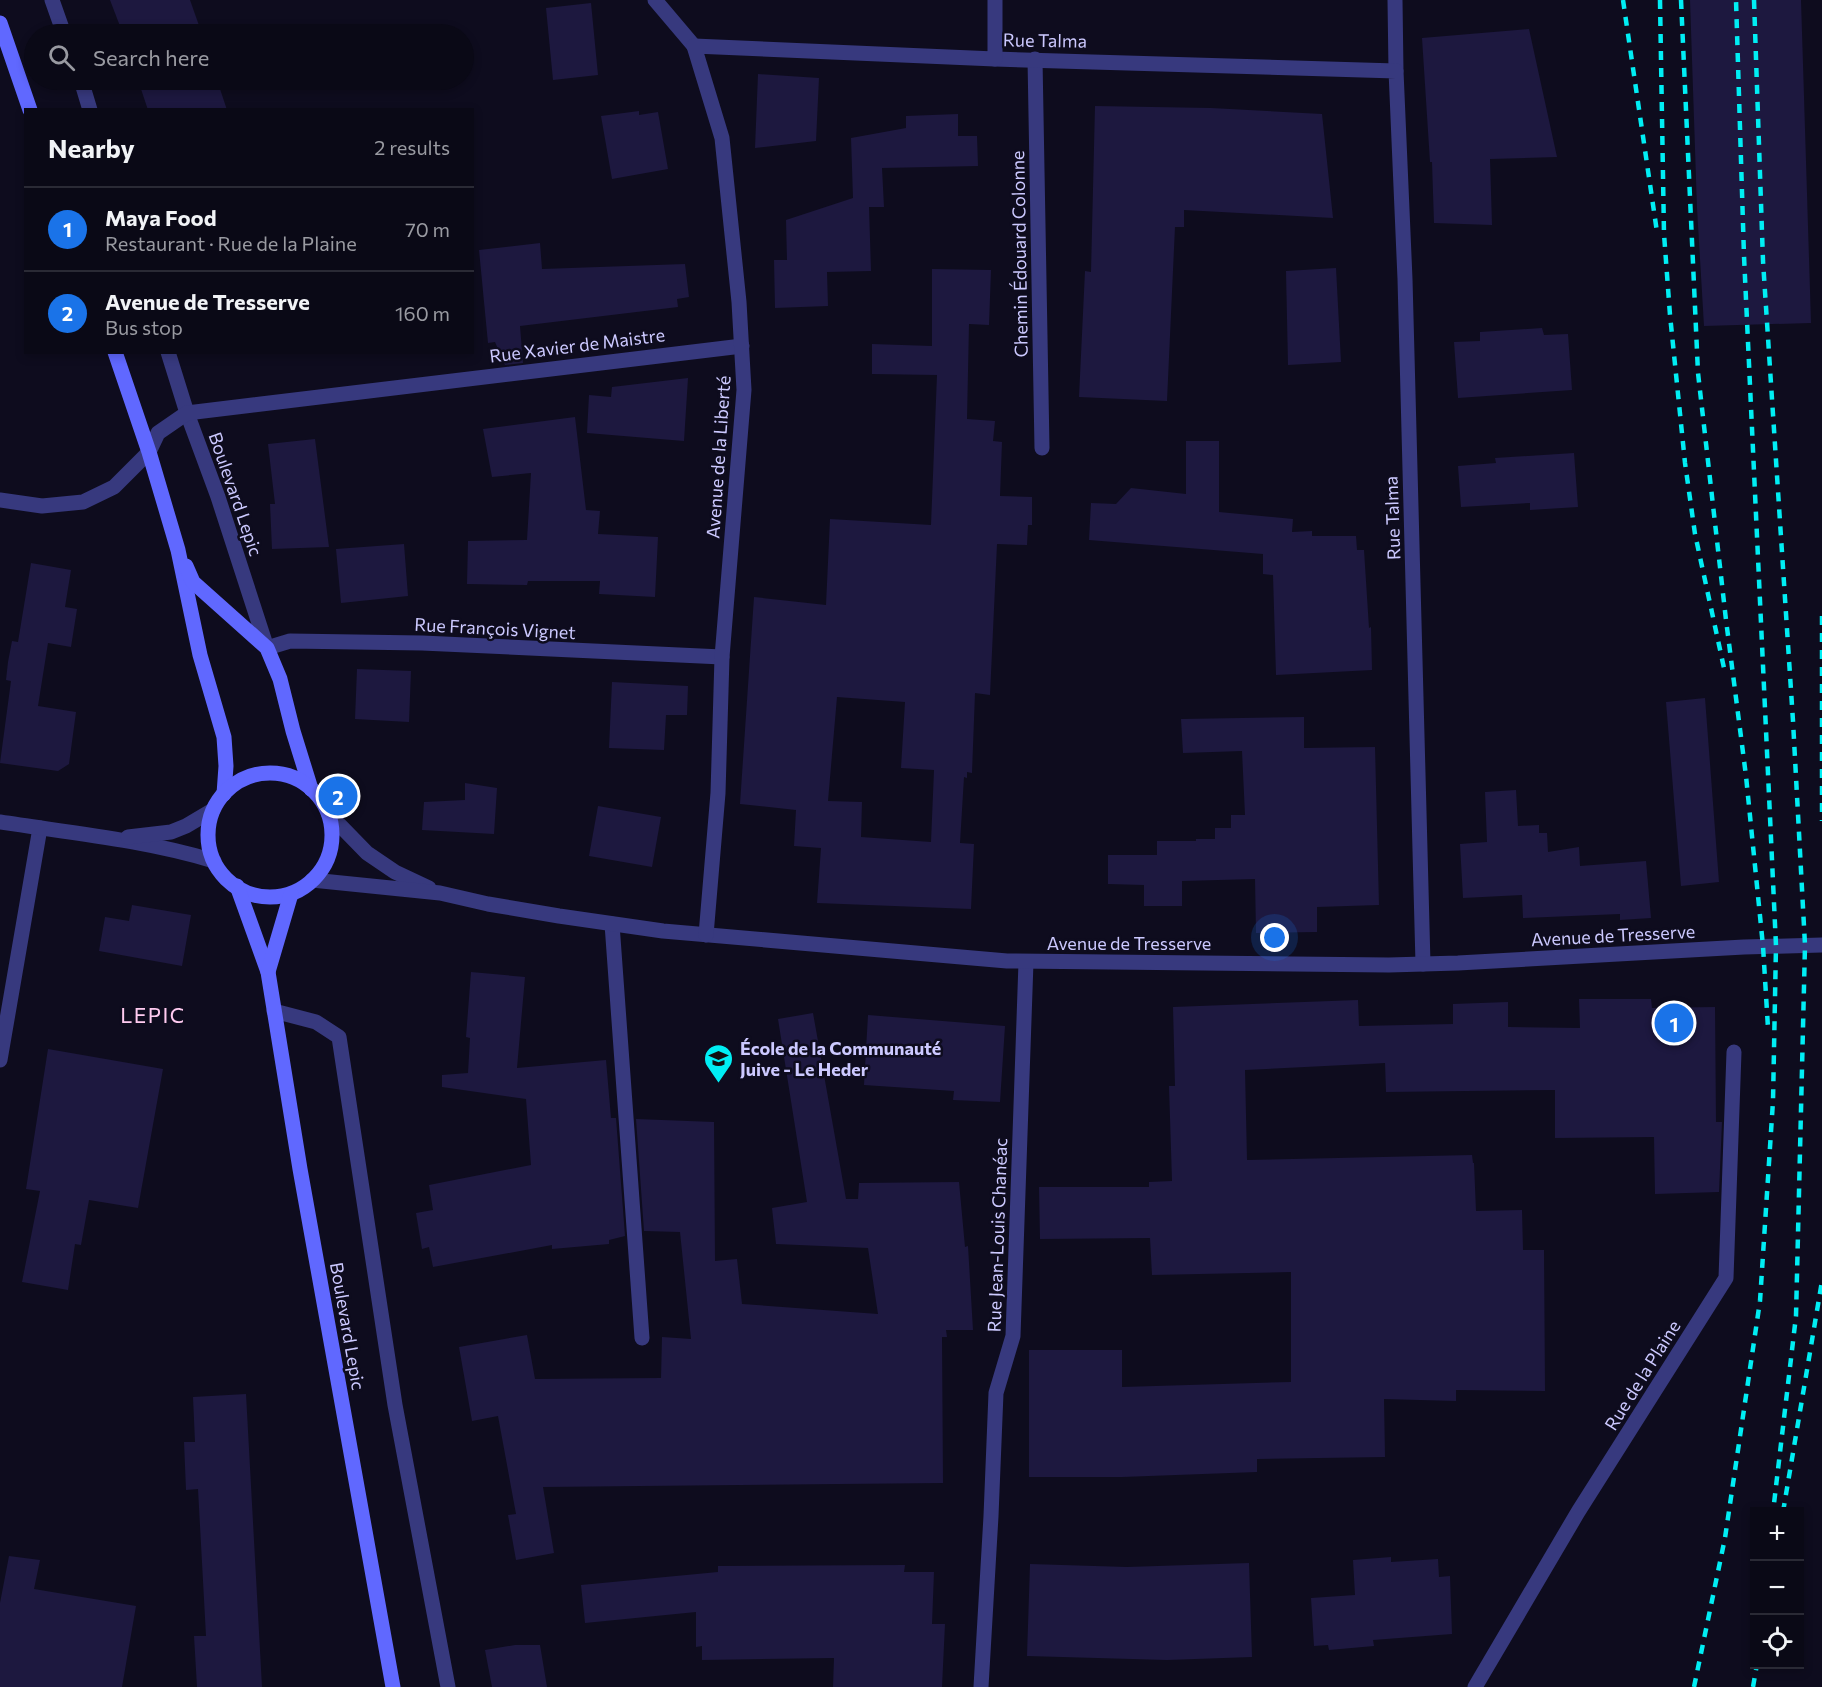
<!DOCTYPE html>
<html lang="en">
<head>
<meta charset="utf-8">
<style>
  body { margin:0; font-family:Commissioner,sans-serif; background:#181723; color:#f1f3f6 }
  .controls { position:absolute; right:18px; bottom:18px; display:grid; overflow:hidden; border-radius:0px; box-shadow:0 3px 9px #0003 }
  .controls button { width:54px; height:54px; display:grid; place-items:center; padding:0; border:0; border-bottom:2px solid #2a2a35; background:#0a0916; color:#f1f3f6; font:30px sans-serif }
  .you { position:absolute; left:1275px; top:938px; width:21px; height:21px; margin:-15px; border:4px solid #fff; border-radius:50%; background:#1a73e8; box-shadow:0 0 0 9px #1a73e833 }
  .badge { display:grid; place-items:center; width:39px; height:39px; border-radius:50%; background:#1a73e8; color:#fff; font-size:20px; font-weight:700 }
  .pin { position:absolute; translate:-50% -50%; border:3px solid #fff; box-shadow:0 2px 6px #0006 }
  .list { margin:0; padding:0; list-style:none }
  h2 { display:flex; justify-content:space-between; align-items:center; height:78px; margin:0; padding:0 24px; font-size:26px }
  h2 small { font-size:20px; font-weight:400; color:#999aa1 }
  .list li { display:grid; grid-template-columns:39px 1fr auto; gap:18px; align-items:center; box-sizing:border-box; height:84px; padding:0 24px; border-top:2px solid #2a2a35 }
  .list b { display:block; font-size:22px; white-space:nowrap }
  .list p { margin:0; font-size:20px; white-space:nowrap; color:#999aa1 }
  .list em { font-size:20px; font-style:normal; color:#999aa1 }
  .icon { flex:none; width:33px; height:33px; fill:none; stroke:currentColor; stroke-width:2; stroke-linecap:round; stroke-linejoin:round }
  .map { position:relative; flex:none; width:1822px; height:1687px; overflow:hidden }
  .search { position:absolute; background:#0a0916; box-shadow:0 3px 9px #0003; left:24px; top:24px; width:450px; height:66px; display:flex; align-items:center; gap:15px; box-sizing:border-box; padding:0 21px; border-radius:33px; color:#999aa1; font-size:22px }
  .panel { position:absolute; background:#0a0916; box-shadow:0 3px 9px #0003; left:24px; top:108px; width:450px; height:246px; border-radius:0px }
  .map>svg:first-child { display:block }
  .building { fill:#1d183f; fill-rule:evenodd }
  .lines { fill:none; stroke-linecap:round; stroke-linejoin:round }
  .service { stroke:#37397e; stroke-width:15 }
  .minor { stroke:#37397e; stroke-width:15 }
  .tertiary { stroke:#37397e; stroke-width:15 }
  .secondary { stroke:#6068ff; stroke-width:15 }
  .rail { stroke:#00eef4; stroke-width:4.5; stroke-dasharray:9 8; stroke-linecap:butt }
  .labels { text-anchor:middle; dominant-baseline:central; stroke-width:5; stroke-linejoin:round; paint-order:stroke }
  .street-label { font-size:18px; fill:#ccc9ff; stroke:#0e0c1e }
  .poi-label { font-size:18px; font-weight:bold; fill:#ccc9ff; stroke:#0e0c1e; text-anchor:start }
  .quarter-label { font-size:21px; letter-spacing:1.5px; fill:#ffcbf0; stroke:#0e0c1e }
</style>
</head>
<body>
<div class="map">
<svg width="1822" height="1687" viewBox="0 0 1822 1687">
  <rect width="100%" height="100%" fill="#0e0c1e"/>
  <g class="building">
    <path d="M110,0h80l12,34h-79z"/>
    <path d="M1690,0h111l10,323 -107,3 -7,-118z"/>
    <path d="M591,3l7,72 -45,5 -7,-72z"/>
    <path d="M1529,29l28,128 -67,2 2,66 -58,-2 -2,-61h-2l-8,-124z"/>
    <path d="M758,74l61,4 -3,63 -61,7z"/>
    <path d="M138,80h79l10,30h-79z"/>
    <path d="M1095,106l116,2 111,6 11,104 -149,-8v17h-9l-8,174 -88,-4 6,-126 6,1z"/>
    <path d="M639,111v4l19,-3 10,57 -56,10 -11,-63z"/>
    <path d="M958,114v22h19l1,30 -96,2 2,39h-15l2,64 -44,1 1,34 -53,2 -1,-48h13l-1,-40 67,-22 -2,-60 55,-10v-12z"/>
    <path d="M540,243l2,26 143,-5 4,33 -12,2 1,8 -158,19 3,37 -18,2 -10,-23 -7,1 -9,-93z"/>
    <path d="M1336,268l5,94 -53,3 -2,-94z"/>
    <path d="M932,269l59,1 -2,55 -20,-1 -2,95 28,2 -2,20 9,1 -2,54 32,1v28h-4l-1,20 -30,-1 -7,151 -15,-2 -3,80 -5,-1v6l-3,-1 -4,66 14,1 -3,65 -154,-6 4,-55 -27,-2 2,-36 -56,-6 14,-207 72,8 4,-86 101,6 6,-150 -65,-1v-30l60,2zM837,697l68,5 -4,66 33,2 -3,72 -70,-5 1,-35 -34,-1z"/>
    <path d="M1542,328l2,7 24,-1 4,56 -114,8 -4,-56 26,-1v-9z"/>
    <path d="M688,378l-4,63 -97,-8 2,-38 22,2 1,-10z"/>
    <path d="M575,417l11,93 14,1 -2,23 60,3 -3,60 -56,-3 1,-13h-72l-1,4 -60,-1 1,-43 59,-1 4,-67 -39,4 -9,-48z"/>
    <path d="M315,439l14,108 -57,2 -2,-45h5l-7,-60z"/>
    <path d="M1186,441h33v71l74,7 -1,13 20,-1v5h44l1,14h7l5,78 2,-1 1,43 -96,5 -3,-100 -10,-1v-20l-174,-14 2,-37 25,1 15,-16 55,6z"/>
    <path d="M1574,453l4,54 -48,3v-7l-69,4 -3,-41 38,-3 -1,-5z"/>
    <path d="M404,544l4,52 -67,7 -5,-54z"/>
    <path d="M31,563l40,7 -6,37 12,2 -6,38 -23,-4 -10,63 38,6 -7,52 -11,7 -58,-8 11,-82 -5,-1 2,-18 4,-21 6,1z"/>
    <path d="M357,669l54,2 -2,51 -54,-3z"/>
    <path d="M612,682l76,4 -1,29h-21l-2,35 -55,-2z"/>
    <path d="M1705,698l14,184 -38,4 -15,-184z"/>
    <path d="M1304,717v31l71,-1 4,158 -62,2v25l-61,1 -1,-54 -73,2v25h-38v-21l-36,-1v-29h49v-14h39v-2h19v-11h16v-13h14l-3,-64 -59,2 -2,-34z"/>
    <path d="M465,783l32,5 -3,46 -72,-4 2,-28 41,-2z"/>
    <path d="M1516,790l2,36 21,-1v8h8l1,19 31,-5 1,19 66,-5 5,57 -31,2v-6l-97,4 -1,-23 -59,3 -3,-54 27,-2 -2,-50z"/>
    <path d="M598,806l63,11 -9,50 -63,-11z"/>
    <path d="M132,905l59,10 -9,51 -83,-15 6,-34 24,4z"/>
    <path d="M471,972l54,5 -8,91 89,-8 5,58h5l9,118 -16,4v4l-57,5v-4l-119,22 -4,-20 -7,2 -6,-36 17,-3 -4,-25 102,-20 -5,-66 -84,-12v-12l26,-2 2,-35 -4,-1z"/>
    <path d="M1579,999h72l1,9 63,-1 1,115h6l-3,70 -64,2 -1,-57 -99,1v-48l-169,2 -1,-29 -140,7 2,90 225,-5 1,8h1l2,48 46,-1 1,40h21l1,141 -89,-1v11l-72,-2 1,58 -128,2v13l-135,5h-93v-127h93v37l169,-5v-110l-139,3 -2,-37 -110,1 -1,-52h110v-5l23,-1 -3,-95h6l-2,-79 185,-7 1,26 94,-2v-20l55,-2v25l72,1z"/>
    <path d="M813,1013l33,186h12l1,-16 100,-1 6,65 3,-1 5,84h-27l1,7h-5l1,146 -400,4 11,66 -38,7 -8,-45 8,-1 -18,-98 -26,5 -13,-74 68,-12 8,44 126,-1 1,-41 29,2 -11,-107 -36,-1 -8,-112 78,3 1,139 22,-2 5,45 136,10 -10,-66 -92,-4 -4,-36 35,-6 -29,-183z"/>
    <path d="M868,1015l137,11 -5,76 -47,-2 1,-9 -90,-6z"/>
    <path d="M48,1049l115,20 -25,139 -49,-8 -8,45 -6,-1 -7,46 -46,-8 18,-91 -14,-2z"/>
    <path d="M246,1394l16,293h-65l-3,-51h12l-8,-147 -12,1 -2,-48h11l-2,-45z"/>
    <path d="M9,1556l31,4 -6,29 102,17 -14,81h-122v-84z"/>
    <path d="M1391,1557v5l47,-3 1,18 11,-1 2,58 -79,6 1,6 -45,4 -1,-5 -14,1 -3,-48 44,-3 -2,-35z"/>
    <path d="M1249,1563l3,94 -85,3 -140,-4 3,-92 97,3z"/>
    <path d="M905,1565l-1,7h30l-2,52h13l-3,63h-109l1,-29 -132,2v-14l-6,1v-35l-111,11 -4,-38 137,-13v-6z"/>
    <path d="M515,1645h25l7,42h-55l-7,-37z"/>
  </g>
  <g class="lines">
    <g class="service">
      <path d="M52,0l12,34"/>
      <path d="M1035,59l7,389"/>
      <path d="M81,80l9,30"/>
      <path d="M168,352l19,61 31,84 49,151"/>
      <path d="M612,924l30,414"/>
    </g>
    <g class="minor">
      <path d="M655,0l39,46"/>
      <path d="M1395,0l1,71"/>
      <path d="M995,59l401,12 9,208 18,685"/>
      <path d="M0,500l42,6 41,-4 31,-15 35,-35 9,-19 29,-20 555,-67"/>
      <path d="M267,648l23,-7 132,2 300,14"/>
      <path d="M274,1011l42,11 23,15 56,368 53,282"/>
      <path d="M0,1060l40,-232"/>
      <path d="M981,1687l10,-171 5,-123 17,-57 13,-374"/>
      <path d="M1475,1687l103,-175 148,-234 8,-226"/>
    </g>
    <g class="tertiary">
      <path d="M328,813l39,40 28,19 34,16"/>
      <path d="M0,822c72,11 144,18 214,39"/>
      <path d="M128,837l43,-5 15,-6 27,-16"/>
      <path d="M312,880l128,13 48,11 71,12 104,15 344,30 382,4 69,-2 286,-16 78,-2"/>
      <path d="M706,935l12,-142 4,-136 22,-267 -5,-88 -17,-164 -28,-92 301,13v-59"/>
    </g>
    <g class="secondary">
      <path d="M0,23l30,87"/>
      <path d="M115,352l34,100 29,98 22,105 24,82 2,29 -2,28"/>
      <path d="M186,566l7,16 74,66 13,31 13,52 18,58"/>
      <circle cx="270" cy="835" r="62"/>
      <path d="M237,886l31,86 32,197 93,518"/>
      <path d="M268,972l23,-78"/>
    </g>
    <g class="rail">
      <path d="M1623,0l34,232"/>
      <path d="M1660,0l4,234 6,81 15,148 10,71 29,134"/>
      <path d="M1681,0l17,373 28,247 20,156 17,170 5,82"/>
      <path d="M1754,0l9,261 30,460 12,224 -9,371 -23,196"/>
      <path d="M1822,616v205"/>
      <path d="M1783,1512l39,-231"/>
      <path d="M1694,1687l31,-149 35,-237 13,-200 3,-155 -32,-690 -8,-256"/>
      <path d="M1753,1687l4,-23"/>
    </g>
  </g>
  <defs>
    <symbol id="school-pin" viewBox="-11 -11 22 30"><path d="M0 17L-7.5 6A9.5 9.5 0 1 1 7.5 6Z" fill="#00eef4" stroke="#0e0c1e"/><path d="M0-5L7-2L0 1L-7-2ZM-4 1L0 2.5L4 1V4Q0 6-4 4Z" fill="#111"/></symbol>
  </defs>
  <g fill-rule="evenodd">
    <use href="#school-pin" x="702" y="1042" width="33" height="45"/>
  </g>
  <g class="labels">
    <g class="street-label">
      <text transform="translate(1045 40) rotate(1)">Rue Talma</text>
      <text transform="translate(1019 254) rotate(-91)">Chemin Édouard Colonne</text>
      <text transform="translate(577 345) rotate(-7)">Rue Xavier de Maistre</text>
      <text transform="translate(718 457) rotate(-86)">Avenue de la Liberté</text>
      <text transform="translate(236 494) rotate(71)">Boulevard Lepic</text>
      <text transform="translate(1392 518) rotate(-92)">Rue Talma</text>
      <text transform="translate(495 628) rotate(3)">Rue François Vignet</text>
      <text transform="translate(1613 935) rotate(-3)">Avenue de Tresserve</text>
      <text x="1129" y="943">Avenue de Tresserve</text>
      <text transform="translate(997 1235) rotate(-88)">Rue Jean-Louis Chanéac</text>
      <text transform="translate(348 1326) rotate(80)">Boulevard Lepic</text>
      <text transform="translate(1642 1375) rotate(-58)">Rue de la Plaine</text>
    </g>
    <g class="poi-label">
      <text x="740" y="1048">École de la Communauté<tspan x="740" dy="21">Juive - Le Heder</tspan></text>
    </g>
    <g class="quarter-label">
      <text x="153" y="1014">LEPIC</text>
    </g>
  </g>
</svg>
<div class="controls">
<button>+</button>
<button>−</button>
<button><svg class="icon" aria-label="locate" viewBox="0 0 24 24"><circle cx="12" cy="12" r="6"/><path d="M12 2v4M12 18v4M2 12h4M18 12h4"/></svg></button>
</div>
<div class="you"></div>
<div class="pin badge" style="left:1674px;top:1023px">1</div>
<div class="pin badge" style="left:338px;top:796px">2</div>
<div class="search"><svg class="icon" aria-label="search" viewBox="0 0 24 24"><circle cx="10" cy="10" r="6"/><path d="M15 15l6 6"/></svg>Search here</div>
<section class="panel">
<h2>Nearby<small>2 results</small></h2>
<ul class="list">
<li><span class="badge">1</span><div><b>Maya Food</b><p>Restaurant · Rue de la Plaine</p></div><em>70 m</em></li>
<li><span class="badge">2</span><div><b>Avenue de Tresserve</b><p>Bus stop</p></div><em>160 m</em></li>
</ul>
</section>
</div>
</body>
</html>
